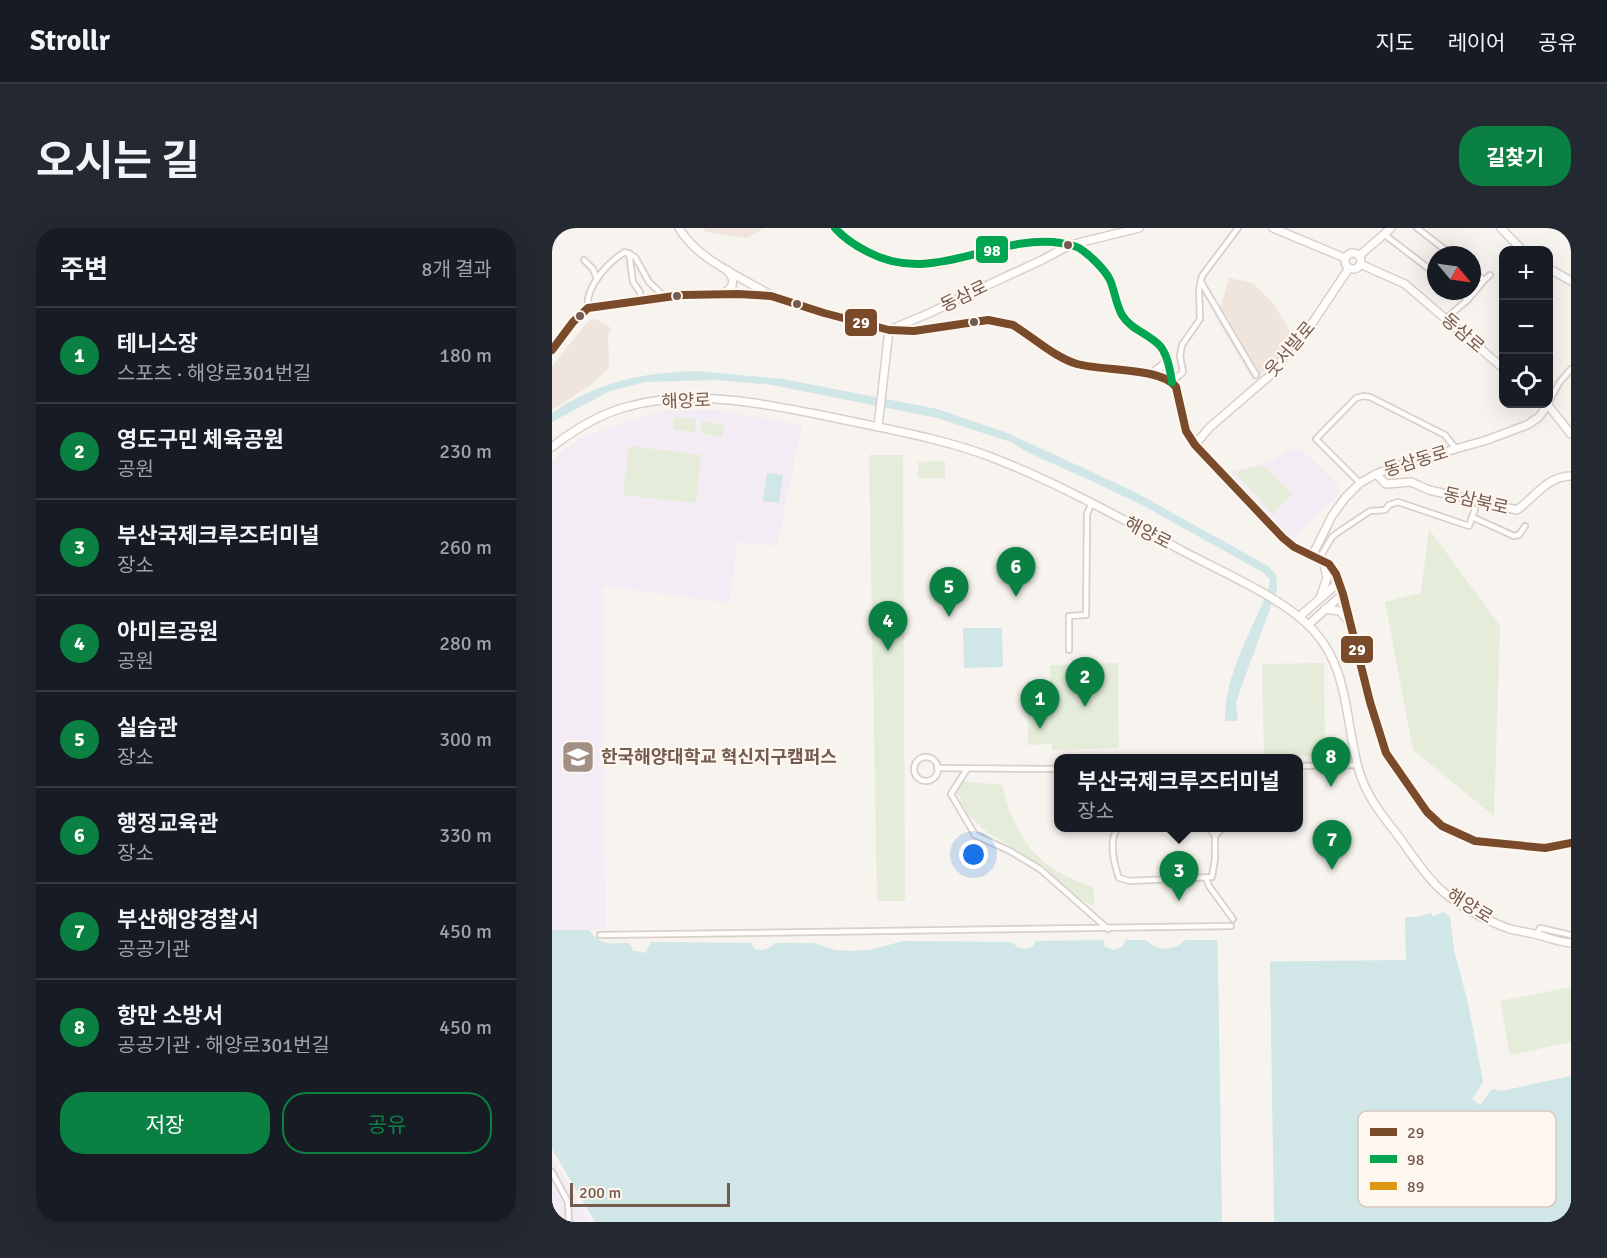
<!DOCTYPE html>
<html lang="ko">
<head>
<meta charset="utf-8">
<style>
  body { margin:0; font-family:Signika,"Noto Sans KR",sans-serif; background:#242831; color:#f1f3f6 }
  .controls { position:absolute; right:18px; top:18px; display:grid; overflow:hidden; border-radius:12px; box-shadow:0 6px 24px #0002 }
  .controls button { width:54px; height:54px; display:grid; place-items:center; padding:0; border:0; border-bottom:2px solid #363941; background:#171b24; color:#f1f3f6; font:30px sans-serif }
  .compass { position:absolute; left:875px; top:18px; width:54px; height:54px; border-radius:50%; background:#171b24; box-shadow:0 6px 24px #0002; rotate:119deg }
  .scale { position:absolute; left:18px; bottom:15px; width:160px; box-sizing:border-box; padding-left:6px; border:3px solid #745a4f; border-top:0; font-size:16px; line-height:21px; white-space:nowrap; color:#745a4f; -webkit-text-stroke:4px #fef7f0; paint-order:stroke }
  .you { position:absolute; left:422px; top:627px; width:21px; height:21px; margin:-15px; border:4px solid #fff; border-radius:50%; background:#1a73e8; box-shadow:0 0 0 9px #1a73e833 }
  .badge { display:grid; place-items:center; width:39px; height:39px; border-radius:50%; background:#0b8043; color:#fff; font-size:20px; font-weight:700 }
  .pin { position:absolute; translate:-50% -50px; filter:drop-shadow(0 2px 3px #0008) }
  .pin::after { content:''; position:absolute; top:32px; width:21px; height:18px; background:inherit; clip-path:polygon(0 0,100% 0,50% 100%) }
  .popup { position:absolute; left:502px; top:526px; width:249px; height:78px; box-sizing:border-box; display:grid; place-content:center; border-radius:12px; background:#171b24; filter:drop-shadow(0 2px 4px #0005); font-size:20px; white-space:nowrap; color:#9ea1a6 }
  .popup b { font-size:22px; color:#f1f3f6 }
  .popup::after { content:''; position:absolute; left:50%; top:100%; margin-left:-12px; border:12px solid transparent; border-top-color:#171b24 }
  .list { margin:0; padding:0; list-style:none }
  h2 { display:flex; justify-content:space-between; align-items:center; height:78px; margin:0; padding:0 24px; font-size:26px }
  h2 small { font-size:20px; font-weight:400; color:#9ea1a6 }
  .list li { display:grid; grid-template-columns:39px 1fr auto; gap:18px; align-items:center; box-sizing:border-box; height:96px; padding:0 24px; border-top:2px solid #363941 }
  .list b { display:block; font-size:22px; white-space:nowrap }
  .list p { margin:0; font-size:20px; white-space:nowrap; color:#9ea1a6 }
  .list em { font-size:20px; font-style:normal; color:#9ea1a6 }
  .actions { display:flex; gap:12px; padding:18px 24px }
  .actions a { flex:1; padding:14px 0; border:2px solid #0b8043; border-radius:24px; text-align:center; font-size:21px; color:#0b8043 }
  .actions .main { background:#0b8043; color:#fff }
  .icon { flex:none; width:33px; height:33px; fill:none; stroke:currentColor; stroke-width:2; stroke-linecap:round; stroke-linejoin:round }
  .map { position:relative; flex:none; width:1019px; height:994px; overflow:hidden; border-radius:24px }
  header { display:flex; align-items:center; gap:36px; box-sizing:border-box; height:84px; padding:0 30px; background:#171b24; border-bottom:2px solid #363941 }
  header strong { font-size:28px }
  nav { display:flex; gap:33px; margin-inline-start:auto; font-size:21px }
  .intro { display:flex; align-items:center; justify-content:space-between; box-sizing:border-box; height:144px; padding:0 36px }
  h1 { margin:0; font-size:42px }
  .button { padding:15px 27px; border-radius:24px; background:#0b8043; color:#fff; font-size:21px; font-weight:700 }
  main { display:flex; gap:36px; padding:0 36px }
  aside { flex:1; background:#171b24; border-radius:24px; box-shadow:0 6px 24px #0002 }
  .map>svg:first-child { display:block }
  .residential { fill:#efe5dc }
  .education { fill:#f3ecf4 }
  .green { fill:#e5edda }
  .water { fill:#d0e6e7 }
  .pier { fill:#f7f3ee }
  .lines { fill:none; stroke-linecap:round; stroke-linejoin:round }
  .street-casing { stroke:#d7d0cc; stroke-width:8 }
  .secondary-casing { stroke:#d7d0ca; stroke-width:10 }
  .street { stroke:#fefdfc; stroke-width:4.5 }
  .secondary { stroke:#fefdfc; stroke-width:7 }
  .bus-1-casing { stroke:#fef7f0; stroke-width:12 }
  .bus-2-casing { stroke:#fef7f0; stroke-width:12 }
  .bus-1 { stroke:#7a4b2a; stroke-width:8 }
  .bus-2 { stroke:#00a651; stroke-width:8 }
  .bus-dot { fill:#745a4f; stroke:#fef7f0; stroke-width:2 }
  .labels { text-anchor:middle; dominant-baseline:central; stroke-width:4.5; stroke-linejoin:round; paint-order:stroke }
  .street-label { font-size:18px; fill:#745a4f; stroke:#fef7f0 }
  .poi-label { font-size:18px; font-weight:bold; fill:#745a4f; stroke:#fef7f0; text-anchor:start }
  .key { fill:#fef7f0; stroke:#d5c8c0; stroke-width:1.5 }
  .key-label { font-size:16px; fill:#745a4f }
  .line-badge { stroke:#fef7f0; stroke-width:2 }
  .badge-label { font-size:16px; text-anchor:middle; font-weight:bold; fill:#fff }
</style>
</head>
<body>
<header>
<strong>Strollr</strong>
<nav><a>지도</a><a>레이어</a><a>공유</a></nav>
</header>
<div class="intro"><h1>오시는 길</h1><a class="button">길찾기</a></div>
<main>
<aside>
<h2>주변<small>8개 결과</small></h2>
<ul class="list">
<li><span class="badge">1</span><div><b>테니스장</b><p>스포츠 · 해양로301번길</p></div><em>180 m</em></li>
<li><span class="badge">2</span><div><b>영도구민 체육공원</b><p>공원</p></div><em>230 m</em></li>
<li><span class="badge">3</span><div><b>부산국제크루즈터미널</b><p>장소</p></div><em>260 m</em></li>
<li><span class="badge">4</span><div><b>아미르공원</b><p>공원</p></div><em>280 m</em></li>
<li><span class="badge">5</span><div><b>실습관</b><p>장소</p></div><em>300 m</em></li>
<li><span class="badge">6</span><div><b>행정교육관</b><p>장소</p></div><em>330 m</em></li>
<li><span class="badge">7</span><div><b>부산해양경찰서</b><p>공공기관</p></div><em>450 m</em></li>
<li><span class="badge">8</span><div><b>항만 소방서</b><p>공공기관 · 해양로301번길</p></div><em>450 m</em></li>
</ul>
<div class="actions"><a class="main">저장</a><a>공유</a></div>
</aside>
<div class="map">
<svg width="1019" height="994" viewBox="0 0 1019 994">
  <rect width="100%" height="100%" fill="#f7f3ee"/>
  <g class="residential">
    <path d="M151,0h61l-17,10 -41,-6z"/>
    <path d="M677,50l24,5 20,20 20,33 -22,29 -18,15 -38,-64 5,-7z"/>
    <path d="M43,90l16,10 -3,8 1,32 -21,19 -36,23v-43l35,-45z"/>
  </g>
  <g class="education">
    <path d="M115,181l50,1 85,15 -25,121 -40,-4 -7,61 -126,-17 1,343 -53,1v-468l11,-12 21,-14z"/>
    <path d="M749,221l36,34 3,9 -46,46 -7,-3 -58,-64 41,-9 20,-12z"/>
    <path d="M0,928l37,64 1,2h-38z"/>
  </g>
  <g class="green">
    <path d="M122,189l22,2 -1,13 -22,-2z"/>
    <path d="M150,193l22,4 -2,12 -22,-4z"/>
    <path d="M77,218l72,9 -5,48 -73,-8z"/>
    <path d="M317,227h34l2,446h-28z"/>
    <path d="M393,233v17h-27v-16z"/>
    <path d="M711,237l29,29 -19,20 -38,-42z"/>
    <path d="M877,301l71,97 -6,190 -81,-66 -28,-148 36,-9z"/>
    <path d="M566,435l1,85 -67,2v-6l-24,1v-32l23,-1 -1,-47z"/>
    <path d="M772,435l1,93h-61l-2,-92z"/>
    <path d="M411,553l39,4c14,56 36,84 91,102l2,15 -2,4 -23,-13 -25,-26 -57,-34 -20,-18 -14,-27z"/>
    <path d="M1019,759v55l-61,13 -10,-54z"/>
  </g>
  <g class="water">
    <path d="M144,143l87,8 154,30 68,23 128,59 135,75 8,8 1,16 -38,103 -3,11 2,17h-13c-1,-47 28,-91 44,-134l1,-7 -6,-7 -122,-68 -44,-21 -71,-32 -16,-10 -74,-24 -165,-33 -55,-5 -72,2 -35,9 -58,31v-9c48,-32 88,-40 144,-42z"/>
    <path d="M215,245l16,2 -4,28 -16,-2z"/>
    <path d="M411,400h39l1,39 -39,1z"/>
    <path d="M891,684l7,4 4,34 14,53 15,79 -11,17 8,6 12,-16 9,2 70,-15v146h-976l-43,-73v-219h37c12,17 22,13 40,13l4,5 -2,2 14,3 6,-11 100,1 4,6c9,2 14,0 20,-6h38l22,7 15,1 20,-1 33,-9 109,1c8,9 19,10 24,-1l67,-1 2,7 9,3 8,-3 4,-7h20l9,7 11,2 12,-3 7,-6h32l1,22 188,-2 -1,-43h12l14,-4 2,4z"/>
  </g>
  <path class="pier" d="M718,733l4,261h-52l-4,-260z"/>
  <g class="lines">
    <defs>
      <g id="street">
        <path d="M865,0l35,27"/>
        <path d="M833,7l51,39"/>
        <path d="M520,17l12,6 23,24 14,37 9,12 30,23 10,24 2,11"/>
        <path d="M77,25l4,29 7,10 1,8"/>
        <path d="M32,32l9,9 4,10"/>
        <path d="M920,43l12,9"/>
        <path d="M649,54l55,93"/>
        <path d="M905,63l11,9"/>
        <path d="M36,80c-3,-21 20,-46 37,-56l10,5 14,25 16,15"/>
        <path d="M894,91c7,-8 16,-13 23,-21 8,-8 12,-16 21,-23"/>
        <path d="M620,154l11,-10 -3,-16 2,-11 18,-26 -1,-29 3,-14 36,-48"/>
        <path d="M996,176l11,-21 12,-14"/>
        <path d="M808,255l-44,-44 40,-41 7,-2 7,1 75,38 11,14"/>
        <path d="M920,289l42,19 5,-1 6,-9"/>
        <path d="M767,331l13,-22 5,-4 33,-22 15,-1 4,-5 9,-3 71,24 6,-17"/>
        <path d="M517,422v-34l17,-1 1,-101 4,-10"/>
        <circle cx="374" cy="541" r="12"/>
        <path d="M747,538l58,-1"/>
        <path d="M385,540l122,1"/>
        <path d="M415,541l-16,25 24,41 35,16 30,18 68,60"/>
        <path d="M566,600c-10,11 -4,36 1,50l11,3 82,-4 3,-18v-23l7,-8"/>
        <path d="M658,600l5,8"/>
        <path d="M654,650l3,8 24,33"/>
        <path d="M985,706l3,-6 31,7"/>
        <path d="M48,707l631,-9"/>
        <path d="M0,944l16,30 1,20"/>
      </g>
      <g id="secondary">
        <path d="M127,0c17,30 61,49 90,66"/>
        <path d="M283,0l15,13 25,15 30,8h34l82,-20 19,-2 30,3"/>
        <path d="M721,0l72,30"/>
        <path d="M949,0l21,22"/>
        <circle cx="801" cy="33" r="8"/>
        <path d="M807,28l32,-28"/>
        <path d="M808,36l45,20 98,84"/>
        <path d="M996,40l23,13"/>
        <path d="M172,66l8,-8 1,-7 -6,-9"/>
        <path d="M0,122l21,-28 15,-14 94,-13 56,-1 33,2 53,17 65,17 25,1 74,-11 25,5c20,12 41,32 64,39 24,7 84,3 99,23l10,44 9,14 88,93 11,9 35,17 7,10 7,20 27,108 16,51 41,59 15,14 33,15 70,7 26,-5"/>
        <path d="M598,147l17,-13"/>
        <path d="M995,176l24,30"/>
        <path d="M326,199l11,-97 43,-18 32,-16 78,-36 28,-15 69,-17"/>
        <path d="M643,217l14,-17 66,-57 13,-22 25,-27 36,-54"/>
        <path d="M0,219c23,-18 49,-34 78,-41 68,-19 152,1 220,15 47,10 96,19 141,36 65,25 127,60 188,92 40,22 106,49 135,82 35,39 31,89 44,136 6,25 22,46 38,66 13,17 26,39 43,55 19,18 46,32 71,41 8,2 16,3 24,5 13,3 24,8 37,9"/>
        <path d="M824,246l10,10 25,-2 18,8 88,20c17,-12 30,-34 54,-34"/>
        <path d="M760,328l20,-40 13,-18 15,-15 16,-9 20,-8 91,-26 40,-15 12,-8 9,-13"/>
        <path d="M768,370l7,-20 -3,-15"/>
        <path d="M773,381l15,2 8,10"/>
        <path d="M747,389l40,-35"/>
        <path d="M756,397l35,-31"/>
      </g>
    </defs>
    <use href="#street" class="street-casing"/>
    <use href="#secondary" class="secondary-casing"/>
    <use href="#street" class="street"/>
    <use href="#secondary" class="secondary"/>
    <defs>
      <path id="bus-1" d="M0,122l21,-28 15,-14 94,-13 56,-1 33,2 53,17 65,17 25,1 74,-11 25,5c20,12 41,32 64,39 24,7 84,3 99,23l10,44 9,14 88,93 11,9 35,17 7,10 7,20 27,108 16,51 41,59 15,14 33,15 70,7 26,-5"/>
      <path id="bus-2" d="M283,0c9,10 21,18 33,24 66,35 127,-19 193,-9 7,2 15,2 21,7 10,7 23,20 28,30 5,12 6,24 12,35 9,15 28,19 39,32 7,10 9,23 11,35"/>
    </defs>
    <use href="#bus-1" class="bus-1-casing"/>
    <use href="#bus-2" class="bus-2-casing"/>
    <use href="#bus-1" class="bus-1"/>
    <use href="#bus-2" class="bus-2"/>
  </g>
  <defs>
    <symbol id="university-square" viewBox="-11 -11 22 22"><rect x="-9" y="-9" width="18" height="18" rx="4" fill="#a29087" stroke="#fef7f0"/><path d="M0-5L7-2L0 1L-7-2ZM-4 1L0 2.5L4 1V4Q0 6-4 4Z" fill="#fff"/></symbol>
  </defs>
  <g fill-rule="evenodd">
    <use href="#university-square" x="7" y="510" width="38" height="38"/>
  </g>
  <g class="bus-dot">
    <circle cx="516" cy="17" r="5"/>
    <circle cx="125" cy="68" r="5"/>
    <circle cx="245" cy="76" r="5"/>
    <circle cx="28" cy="88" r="5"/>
    <circle cx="422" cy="94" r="5"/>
  </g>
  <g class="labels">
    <g class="street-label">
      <text transform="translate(412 68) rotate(-26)">동삼로</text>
      <text transform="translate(911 105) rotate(41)">동삼로</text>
      <text transform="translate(738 121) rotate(-50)">웃서발로</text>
      <text transform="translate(134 173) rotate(-2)">해양로</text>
      <text transform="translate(864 233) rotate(-17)">동삼동로</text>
      <text transform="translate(924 273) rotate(13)">동삼북로</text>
      <text transform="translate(596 305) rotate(27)">해양로</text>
      <text transform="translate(918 678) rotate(31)">해양로</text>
    </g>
    <g class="poi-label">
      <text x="49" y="529">한국해양대학교 혁신지구캠퍼스</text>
    </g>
  </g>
  <rect x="806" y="883" width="198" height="96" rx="9" class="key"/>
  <rect x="818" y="900" width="27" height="8" fill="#7a4b2a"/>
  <rect x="818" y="927" width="27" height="8" fill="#00a651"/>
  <rect x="818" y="954" width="27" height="8" fill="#dd9710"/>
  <g class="key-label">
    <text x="855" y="910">29</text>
    <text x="855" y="937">98</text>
    <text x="855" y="964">89</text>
  </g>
  <g class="line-badge">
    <rect x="423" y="7" width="34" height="29" rx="6" fill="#00a651"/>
    <rect x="292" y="80" width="34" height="29" rx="6" fill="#7a4b2a"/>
    <rect x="788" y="407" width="34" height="29" rx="6" fill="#7a4b2a"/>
  </g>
  <g class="badge-label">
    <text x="440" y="28">98</text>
    <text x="309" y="100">29</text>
    <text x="805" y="427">29</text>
  </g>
</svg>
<div class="controls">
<button>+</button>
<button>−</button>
<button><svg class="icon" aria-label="locate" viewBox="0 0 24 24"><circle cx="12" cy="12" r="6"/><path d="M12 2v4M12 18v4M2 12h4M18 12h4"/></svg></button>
</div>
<svg class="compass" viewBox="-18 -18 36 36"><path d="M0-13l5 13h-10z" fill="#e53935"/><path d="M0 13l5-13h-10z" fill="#9ea1a6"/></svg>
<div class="scale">200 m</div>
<div class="you"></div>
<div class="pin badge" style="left:488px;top:501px">1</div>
<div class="pin badge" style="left:533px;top:479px">2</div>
<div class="pin badge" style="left:627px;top:673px">3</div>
<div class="popup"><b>부산국제크루즈터미널</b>장소</div>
<div class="pin badge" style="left:336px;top:423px">4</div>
<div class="pin badge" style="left:397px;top:389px">5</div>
<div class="pin badge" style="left:464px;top:369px">6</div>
<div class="pin badge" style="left:780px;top:642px">7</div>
<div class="pin badge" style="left:779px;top:559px">8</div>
</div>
</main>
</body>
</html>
